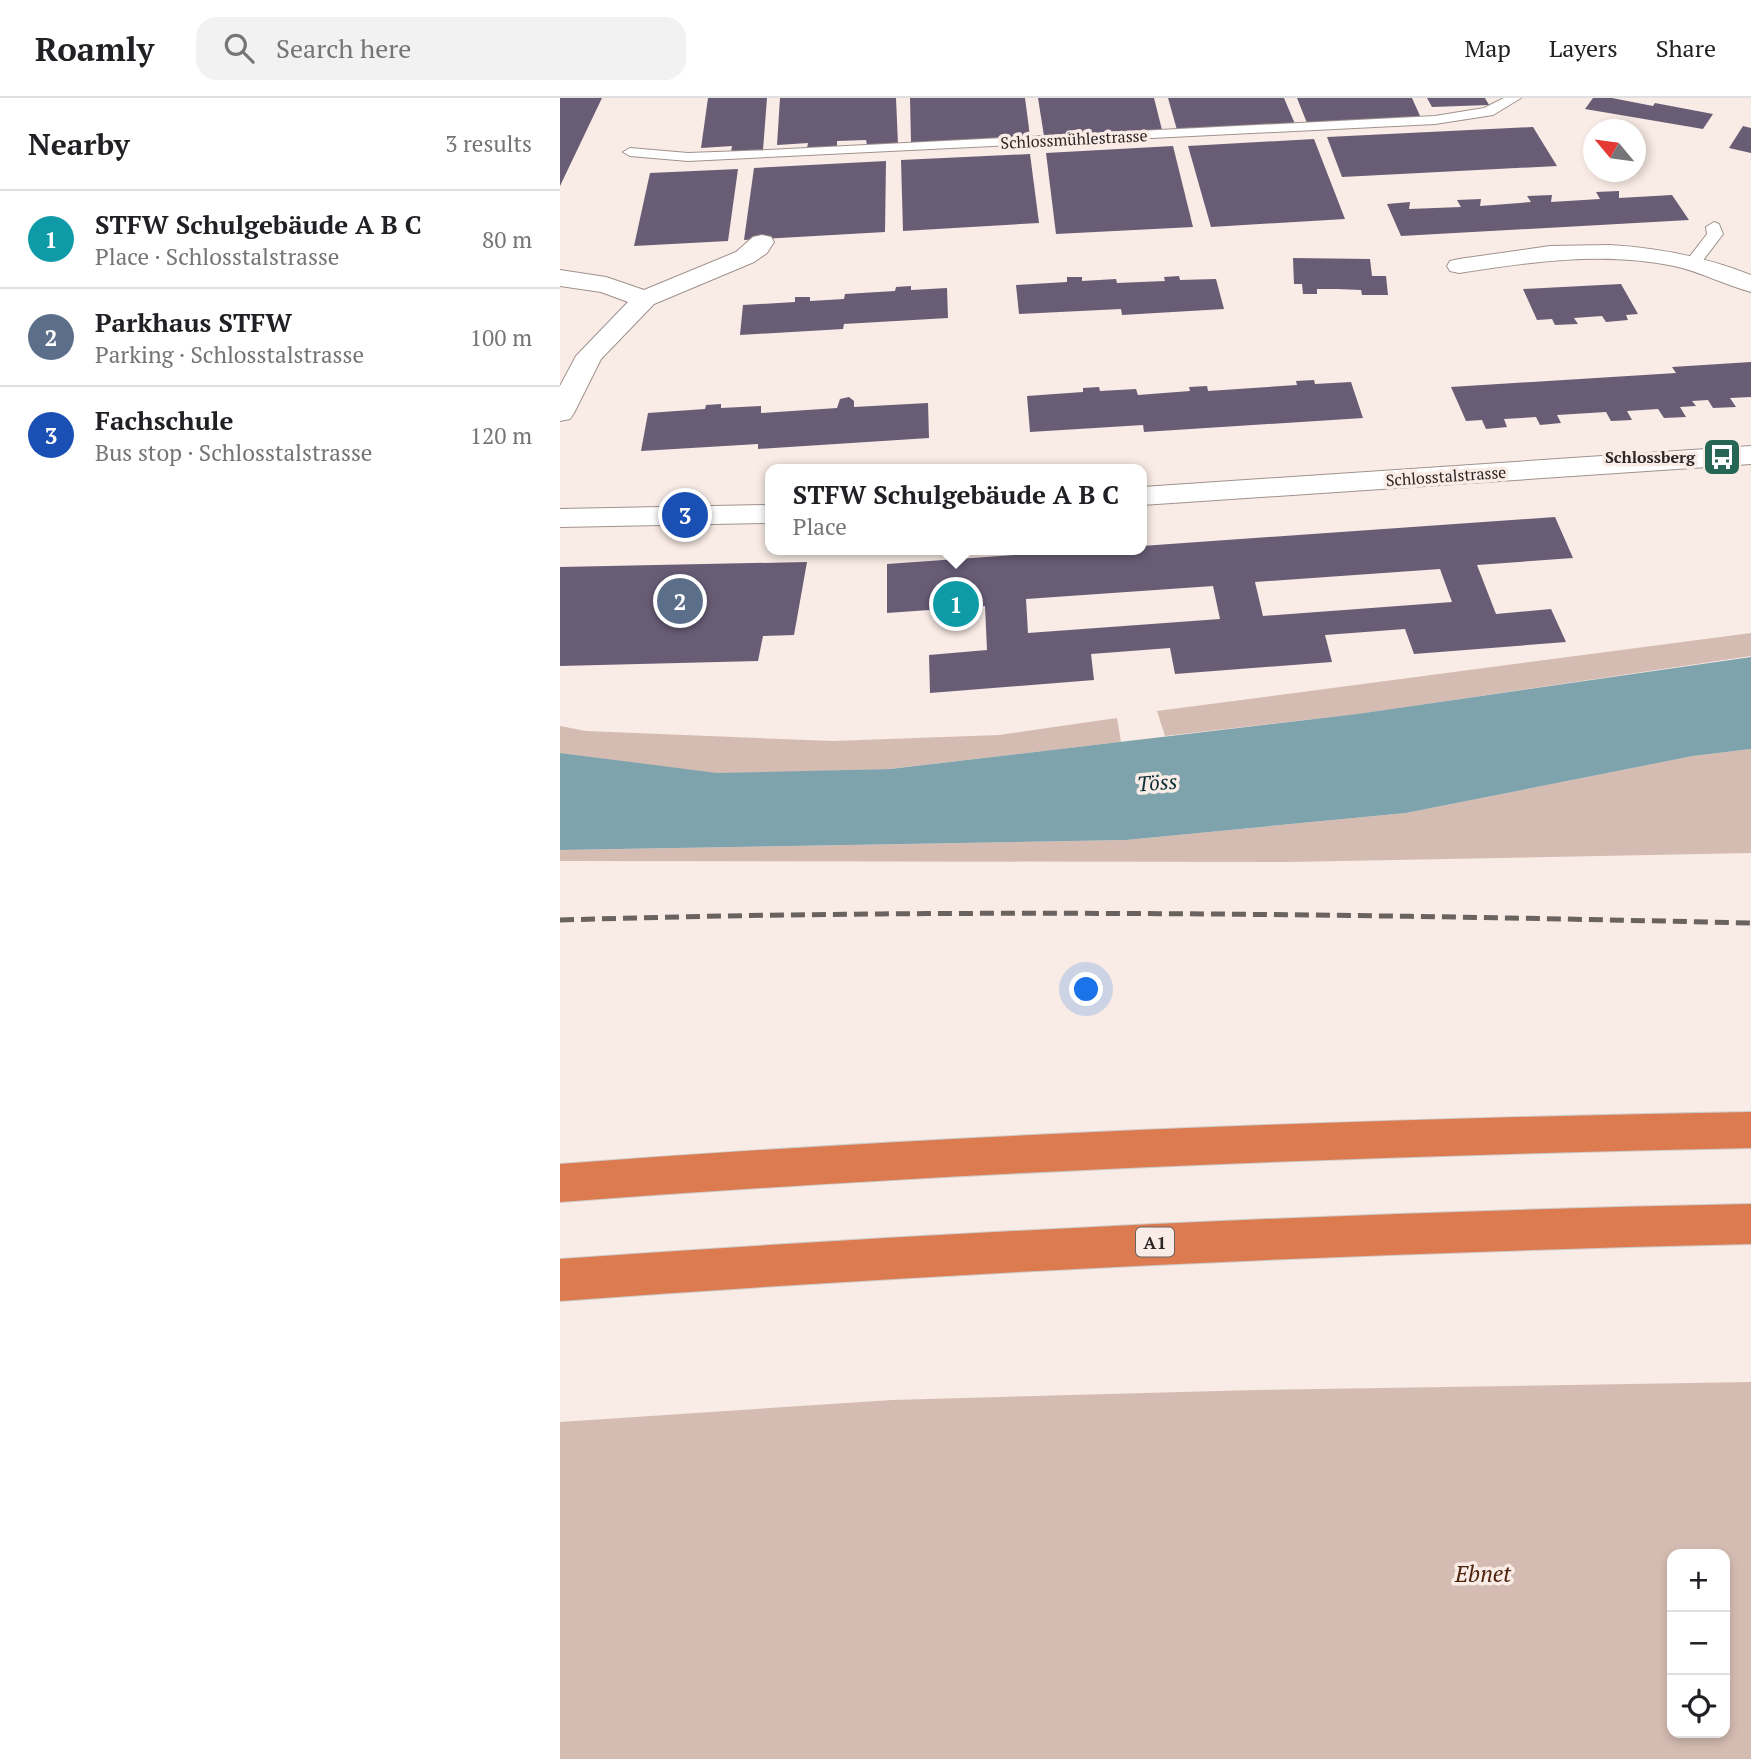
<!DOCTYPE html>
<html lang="en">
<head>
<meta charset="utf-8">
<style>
  body { margin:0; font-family:"PT Serif",serif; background:#f2f2f2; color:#202124 }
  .controls { position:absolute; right:21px; bottom:21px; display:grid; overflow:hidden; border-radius:14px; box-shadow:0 4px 10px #0003 }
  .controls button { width:63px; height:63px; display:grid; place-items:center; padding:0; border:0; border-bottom:2px solid #e0e0e0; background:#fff; color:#202124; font:35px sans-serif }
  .compass { position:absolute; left:1023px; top:21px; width:63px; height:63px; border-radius:50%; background:#fff; box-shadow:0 4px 10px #0003; rotate:299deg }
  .you { position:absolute; left:527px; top:892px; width:24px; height:24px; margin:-18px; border:5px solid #fff; border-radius:50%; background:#1a73e8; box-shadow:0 0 0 10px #1a73e833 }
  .badge { display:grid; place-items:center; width:46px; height:46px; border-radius:50%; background:#266654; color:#fff; font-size:23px; font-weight:700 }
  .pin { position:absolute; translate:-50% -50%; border:4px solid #fff; box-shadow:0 2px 7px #0006 }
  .popup { position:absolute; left:205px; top:366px; width:382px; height:91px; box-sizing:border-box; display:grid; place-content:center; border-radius:14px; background:#fff; filter:drop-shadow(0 2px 5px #0005); font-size:23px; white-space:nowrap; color:#757577 }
  .popup b { font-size:26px; color:#202124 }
  .popup::after { content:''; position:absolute; left:50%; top:100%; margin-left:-14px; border:14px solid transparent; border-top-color:#fff }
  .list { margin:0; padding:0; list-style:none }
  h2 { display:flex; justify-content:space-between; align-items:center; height:91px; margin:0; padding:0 28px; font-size:30px }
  h2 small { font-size:23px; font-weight:400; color:#757577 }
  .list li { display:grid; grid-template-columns:46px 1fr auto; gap:21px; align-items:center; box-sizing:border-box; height:98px; padding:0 28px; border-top:2px solid #e0e0e0 }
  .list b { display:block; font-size:26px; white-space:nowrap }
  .list p { margin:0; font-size:23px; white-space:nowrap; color:#757577 }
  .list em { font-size:23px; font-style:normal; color:#757577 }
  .icon { flex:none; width:38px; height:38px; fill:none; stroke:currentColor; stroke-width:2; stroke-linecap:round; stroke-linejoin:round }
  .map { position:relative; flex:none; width:1191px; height:1661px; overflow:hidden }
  header { display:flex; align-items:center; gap:42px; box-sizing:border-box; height:98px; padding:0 35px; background:#fff; border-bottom:2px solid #e0e0e0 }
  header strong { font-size:33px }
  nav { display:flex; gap:38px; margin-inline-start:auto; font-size:24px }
  .search { width:490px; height:63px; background:#f2f2f2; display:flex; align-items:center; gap:18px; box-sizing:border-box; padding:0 24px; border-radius:21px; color:#757577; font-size:26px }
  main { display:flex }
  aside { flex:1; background:#fff }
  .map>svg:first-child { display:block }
  .green { fill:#d5bcb2; fill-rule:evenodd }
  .water { fill:#7fa3ad }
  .building { fill:#695d76; fill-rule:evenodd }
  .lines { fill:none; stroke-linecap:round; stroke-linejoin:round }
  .lane-casing { stroke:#9f928d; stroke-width:2 }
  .street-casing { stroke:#9f928d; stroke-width:2 }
  .secondary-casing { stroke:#9f928d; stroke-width:2 }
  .highway-casing { stroke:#cccbcb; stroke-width:2 }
  .lane { fill:#fff; fill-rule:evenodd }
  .street { fill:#fff; fill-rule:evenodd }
  .secondary { fill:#fff; fill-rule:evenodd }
  .highway { fill:#db7b4f; fill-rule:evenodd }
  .rail { stroke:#6a625f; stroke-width:5; stroke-dasharray:14 7; stroke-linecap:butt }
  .labels { text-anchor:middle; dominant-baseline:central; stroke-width:7; stroke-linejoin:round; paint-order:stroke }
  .far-street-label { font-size:16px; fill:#2c2725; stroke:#f9ebe5 }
  .far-poi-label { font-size:16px; font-weight:bold; fill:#2c2725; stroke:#f9ebe5; text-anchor:end }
  .shield { fill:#f9ebe5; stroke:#6a625f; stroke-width:2 }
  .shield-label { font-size:18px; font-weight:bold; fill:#2c2725 }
  .water-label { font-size:21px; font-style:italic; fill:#0c3139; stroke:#f9ebe5 }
  .near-park-label { font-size:23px; font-style:italic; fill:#4f240f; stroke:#f9ebe5 }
</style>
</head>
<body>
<header>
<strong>Roamly</strong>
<div class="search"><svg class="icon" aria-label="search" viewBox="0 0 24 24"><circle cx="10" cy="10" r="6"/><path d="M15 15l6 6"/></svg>Search here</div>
<nav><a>Map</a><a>Layers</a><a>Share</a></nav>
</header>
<main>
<aside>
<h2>Nearby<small>3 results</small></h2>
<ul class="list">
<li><span class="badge" style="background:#0f9aa8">1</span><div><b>STFW Schulgebäude A B C</b><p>Place · Schlosstalstrasse</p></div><em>80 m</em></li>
<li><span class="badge" style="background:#5c6f8a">2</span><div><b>Parkhaus STFW</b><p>Parking · Schlosstalstrasse</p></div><em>100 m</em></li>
<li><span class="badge" style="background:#1a4fb4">3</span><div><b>Fachschule</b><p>Bus stop · Schlosstalstrasse</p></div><em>120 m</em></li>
</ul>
</aside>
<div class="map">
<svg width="1191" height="1661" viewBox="0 0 1191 1661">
  <rect width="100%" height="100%" fill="#f9ebe5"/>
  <g class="green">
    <path d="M1191,535v23l-393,58 -193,22 -8,-25z"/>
    <path d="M557,620l4,24 -232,27 -173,5 -156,-21v-27l26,5 247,10 166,-6z"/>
    <path d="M1191,651v104l-461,9 -730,-1v-11l566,-10 280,-27 287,-57z"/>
    <path d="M1191,1284v377h-1191v-337l332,-22 364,-10zM1112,1456h53v179h-53z"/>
  </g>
  <path class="water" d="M1191,559v92l-58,7 -287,57 -280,27 -566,10v-97l157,20 173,-4 467,-55z"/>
  <g class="building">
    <path d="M0,0h42l-42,88z"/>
    <path d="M148,0h59l-4,52 -32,2 1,-6 -31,2z"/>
    <path d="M220,0h116l2,46 -31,1 -1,-5 -29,1v6l-30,1 1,-5 -31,2z"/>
    <path d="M350,0h115l5,38 -119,7z"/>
    <path d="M478,0h116l8,32 -118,6z"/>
    <path d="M608,0h116l11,26 -118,6z"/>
    <path d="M737,0h115l9,20 -114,5z"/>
    <path d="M867,0h58l4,7 -57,2z"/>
    <path d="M1033,0h19l41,8 2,-3 58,11 -10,15 -118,-20z"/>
    <path d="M1183,28l8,2v25l-22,-5z"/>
    <path d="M973,29l24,39 -215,11 -15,-40z"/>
    <path d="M754,41l31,80 -134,8 -23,-81z"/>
    <path d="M613,48l20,81 -137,7 -10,-81z"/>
    <path d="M470,56l9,69 -136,8 -2,-71z"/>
    <path d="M326,63l-1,71 -141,8 10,-72z"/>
    <path d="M178,71l-10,72 -94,5 16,-73z"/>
    <path d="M1059,93v7l53,-3 17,25 -288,16 -14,-32 23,-2 -1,7 52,-2 -4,-7 24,-1 -1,7 51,-4 -4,-6 25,-1 -1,7 49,-3 -4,-7z"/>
    <path d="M733,160l77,1 2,17h14l2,19h-26l-1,-5 -24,-1h-20v5h-14l-1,-10h-8z"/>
    <path d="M619,178l1,4 36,-1 8,30 -102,6 -1,-6 -102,5 -3,-29 51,-3v-5h15v4l34,-2 1,4 48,-2 -1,-4z"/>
    <path d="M1061,186l17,30 -12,1 2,5 -22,2 -4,-6 -28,2 4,6 -23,1 -3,-6 -15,1 -14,-31z"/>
    <path d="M351,188v4l36,-2 1,30 -104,6 -1,5 -103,6 3,-30 52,-3v-5h15v4l34,-2 1,-5 50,-3 1,-4z"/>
    <path d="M1191,264v35l-21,1 6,9 -23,1 -5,-8 -16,1 4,5 -16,1 6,10 -22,1 -6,-9 -31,2 5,9 -21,1 -5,-9 -49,3 4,8 -21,2 -4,-8 -32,2 3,8 -21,2 -4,-9 -16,1 -15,-34 225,-14 -4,-6z"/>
    <path d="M754,282l1,4 36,-2 12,36 -219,14 -1,-7 -113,7 -3,-36 56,-4v-4l16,-1 1,4 36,-2 2,6 52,-4 -1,-4 18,-1 1,5 89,-6 -1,-4z"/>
    <path d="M289,299l5,4v6l74,-4 1,35 -171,11v-5l-117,7 7,-38 57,-4 1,-4 15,-1v4l40,-2v7l76,-5 3,-9z"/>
    <path d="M995,419l18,41 -96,7 19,49 55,-5 15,33 -152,12 -9,-25 -80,6 7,27 -157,12 -5,-26 -79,6 3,26 -164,13 -1,-38 58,-5 -2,-44 -98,7v-49l198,-14h57v-4zM880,471l12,33 -189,14 -8,-34zM653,488l7,33 -192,14 -2,-34z"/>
    <path d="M247,464l-13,73 -31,1 -5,25 -198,5v-99z"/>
  </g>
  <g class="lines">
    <defs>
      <g id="lane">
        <path d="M944,0h17l-28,17 -58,9 -747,37 -58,-5 -7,-4 7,-4 58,5 80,-3 667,-34 49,-8z"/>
        <path d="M1154,124l5,2 4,10 -25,33h-12l-2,-3 23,-30 -1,-7z"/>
      </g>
      <g id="street">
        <path d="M202,137l9,2 3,5 -7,11 -13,9 -100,42 -53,55 -27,54 -4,6 -10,2v-35l16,-30 52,-54 -27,-10 -41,-6v-16l46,7 38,13 92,-38 17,-15z"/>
        <path d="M1050,147c50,3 95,12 141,30v17c-26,-7 -50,-20 -77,-26 -71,-15 -145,-4 -215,7l-9,-2 -3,-5 3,-5 9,-2 91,-13z"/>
      </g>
      <g id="secondary">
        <path d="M1191,348v18l-609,41v-18z"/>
        <path d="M210,407v18l-210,4v-18z"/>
      </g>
      <g id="highway">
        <path d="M1191,1014v36c-398,8 -794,24 -1191,54v-38c397,-30 793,-45 1191,-52z"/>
        <path d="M1191,1106v40c-398,9 -794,28 -1191,57v-42c397,-28 793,-47 1191,-55z"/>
      </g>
    </defs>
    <use href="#lane" class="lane-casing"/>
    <use href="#street" class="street-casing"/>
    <use href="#secondary" class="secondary-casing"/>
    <use href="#highway" class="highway-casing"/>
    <use href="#lane" class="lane"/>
    <use href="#street" class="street"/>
    <use href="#secondary" class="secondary"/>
    <use href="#highway" class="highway"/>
    <path class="rail" d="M0,822c397,-12 794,-6 1191,3"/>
  </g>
  <defs>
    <symbol id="bus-square" viewBox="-11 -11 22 22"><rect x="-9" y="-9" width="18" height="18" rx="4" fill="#266654" stroke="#f9ebe5"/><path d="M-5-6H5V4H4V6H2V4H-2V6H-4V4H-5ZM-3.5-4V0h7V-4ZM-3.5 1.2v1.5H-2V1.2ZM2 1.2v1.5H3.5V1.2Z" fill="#fff"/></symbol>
  </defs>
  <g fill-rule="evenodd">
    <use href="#bus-square" x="1140" y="337" width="44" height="44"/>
  </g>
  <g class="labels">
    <g class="far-street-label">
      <text transform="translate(514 41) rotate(-3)">Schlossmühlestrasse</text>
      <text transform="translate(886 378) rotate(-4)">Schlosstalstrasse</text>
    </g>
    <g class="far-poi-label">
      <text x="1135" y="359">Schlossberg</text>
    </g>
    <rect class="shield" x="576" y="1129.5" width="38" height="29" rx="5"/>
    <g class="shield-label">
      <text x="595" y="1144">A1</text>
    </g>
    <g class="water-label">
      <text transform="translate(597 684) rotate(-4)">Töss</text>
    </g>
    <g class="near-park-label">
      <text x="923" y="1475">Ebnet</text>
    </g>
  </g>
</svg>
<div class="controls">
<button>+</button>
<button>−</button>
<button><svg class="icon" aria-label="locate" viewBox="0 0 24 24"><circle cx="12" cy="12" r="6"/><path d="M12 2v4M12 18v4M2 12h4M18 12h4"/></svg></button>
</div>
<svg class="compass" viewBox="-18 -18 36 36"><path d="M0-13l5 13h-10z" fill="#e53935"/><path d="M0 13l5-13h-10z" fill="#757577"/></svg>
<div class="you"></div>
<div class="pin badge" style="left:396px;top:506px;background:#0f9aa8">1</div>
<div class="popup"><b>STFW Schulgebäude A B C</b>Place</div>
<div class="pin badge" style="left:120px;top:503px;background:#5c6f8a">2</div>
<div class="pin badge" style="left:125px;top:417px;background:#1a4fb4">3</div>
</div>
</main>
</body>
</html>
